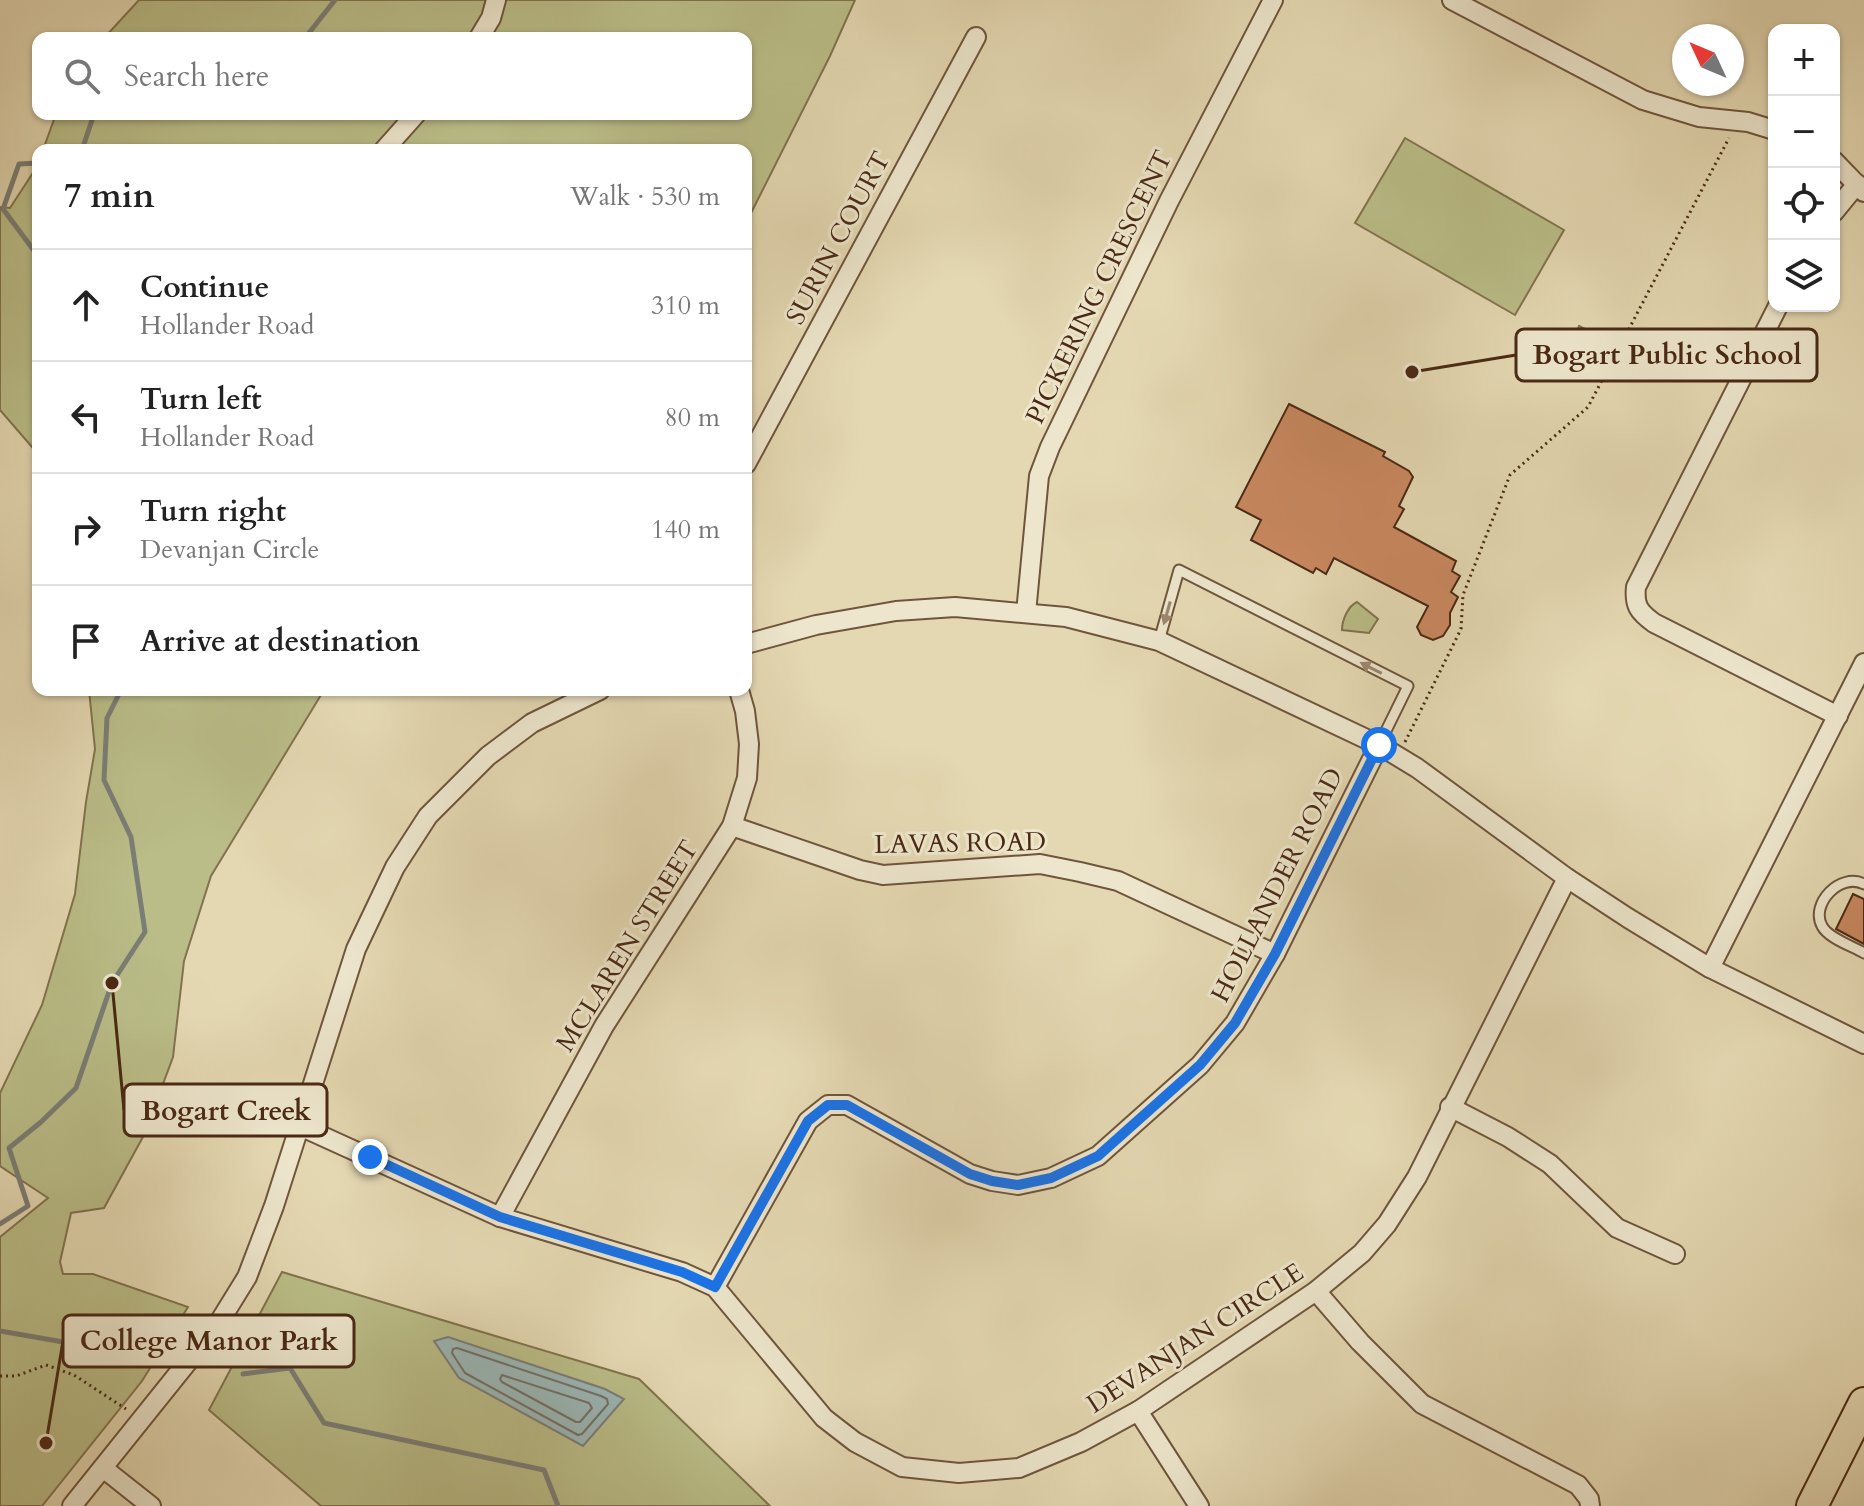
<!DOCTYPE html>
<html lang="en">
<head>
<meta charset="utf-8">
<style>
  body { margin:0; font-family:Cardo,serif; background:#f2f2f2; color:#222 }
  .controls { position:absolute; right:24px; top:24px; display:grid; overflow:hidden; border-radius:16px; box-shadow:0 2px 6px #0004 }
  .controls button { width:72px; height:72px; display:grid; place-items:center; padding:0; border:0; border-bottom:2px solid #e0e0e0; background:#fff; color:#222; font:40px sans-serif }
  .compass { position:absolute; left:1672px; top:24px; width:72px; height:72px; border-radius:50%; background:#fff; box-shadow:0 2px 6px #0004; rotate:314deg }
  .stop { position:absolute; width:24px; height:24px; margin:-18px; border:6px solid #1a73e8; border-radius:50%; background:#fff }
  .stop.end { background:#1a73e8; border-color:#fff; box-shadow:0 2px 8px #0008 }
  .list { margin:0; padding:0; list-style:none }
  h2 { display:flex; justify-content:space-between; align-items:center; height:104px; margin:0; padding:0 32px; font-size:34px }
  h2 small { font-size:26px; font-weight:400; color:#767676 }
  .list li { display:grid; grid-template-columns:52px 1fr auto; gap:24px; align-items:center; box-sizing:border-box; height:112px; padding:0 32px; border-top:2px solid #e0e0e0 }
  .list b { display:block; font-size:30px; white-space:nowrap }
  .list p { margin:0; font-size:26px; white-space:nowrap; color:#767676 }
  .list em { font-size:26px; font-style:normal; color:#767676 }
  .icon { flex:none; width:44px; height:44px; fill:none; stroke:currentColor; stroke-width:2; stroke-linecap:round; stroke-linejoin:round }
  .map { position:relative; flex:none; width:1864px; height:1506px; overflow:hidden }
  .search { position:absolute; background:#fff; box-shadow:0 2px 6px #0004; left:32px; top:32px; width:720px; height:88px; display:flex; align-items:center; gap:20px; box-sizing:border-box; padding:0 28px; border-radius:16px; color:#767676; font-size:30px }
  .panel { position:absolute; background:#fff; box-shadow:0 2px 6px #0004; left:32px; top:144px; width:720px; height:552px; border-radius:16px }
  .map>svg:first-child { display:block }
  .green { fill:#babd88; stroke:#82734e; stroke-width:2 }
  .water { fill:#9bb7b7; stroke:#7b7e76; stroke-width:2 }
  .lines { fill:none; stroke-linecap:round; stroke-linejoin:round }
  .shore { stroke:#727066; stroke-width:2 }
  .stream { stroke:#7b7e76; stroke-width:5 }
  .building { fill:#c98860; stroke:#4a2914; stroke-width:2 }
  .service-casing { stroke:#70553c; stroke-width:13 }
  .minor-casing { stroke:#70553c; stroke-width:22 }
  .primary-casing { stroke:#4a2914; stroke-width:34 }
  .path { stroke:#4a2914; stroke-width:3; stroke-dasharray:2 4; stroke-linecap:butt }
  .service { stroke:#ede6cd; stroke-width:9 }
  .minor { stroke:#ede6cd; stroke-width:18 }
  .primary { stroke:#e4d8b2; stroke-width:30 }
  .oneway { fill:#9c8870 }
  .route { stroke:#1a73e8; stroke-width:10 }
  .labels { text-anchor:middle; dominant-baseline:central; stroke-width:6; stroke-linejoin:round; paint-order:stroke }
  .street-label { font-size:26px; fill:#4a2914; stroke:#ede6cd }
  .leader { fill:none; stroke:#4a2914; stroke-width:3 }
  .callout-dot { fill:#4a2914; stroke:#ede6cd; stroke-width:3 }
  .callout { fill:#ede6cd; stroke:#4a2914; stroke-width:3 }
  .callout-label { font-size:28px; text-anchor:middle; font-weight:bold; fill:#4a2914 }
</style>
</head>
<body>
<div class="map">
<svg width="1864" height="1506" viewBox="0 0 1864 1506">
  <rect width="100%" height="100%" fill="#e4d8b2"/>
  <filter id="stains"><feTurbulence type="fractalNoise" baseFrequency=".0025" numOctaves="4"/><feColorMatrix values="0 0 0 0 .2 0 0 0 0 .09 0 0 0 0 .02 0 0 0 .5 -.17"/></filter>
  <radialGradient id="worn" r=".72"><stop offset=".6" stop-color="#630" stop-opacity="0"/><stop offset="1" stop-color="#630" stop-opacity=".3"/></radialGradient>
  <g class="green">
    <path d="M139,0h716l-25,56 -84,167v-73h-703l13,-36h690v-76h-642z"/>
    <path d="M1405,138l159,92 -49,85 -160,-92z"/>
    <path d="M38,165v289l-38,-44v-203l10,1z"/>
    <path d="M1579,326l26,13 -15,30 -25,-12z"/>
    <path d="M1357,602l21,17 -9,14 -27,-3c0,-10 6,-24 15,-28z"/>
    <path d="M89,690h235l-113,186 -27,85 -11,96 -29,78 -40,73 -33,5 -11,49 3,12h30l95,33 -46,74 -100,125h-42v-269l48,-39 -48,-32v-73l42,-88 33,-111 11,-92 9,-53z"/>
    <path d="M282,1272l357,107 131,127h-449l-112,-96z"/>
  </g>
  <path class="water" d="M448,1337l157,52 19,10 -41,47 -124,-68 -25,-37z"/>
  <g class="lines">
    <g class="shore">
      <path d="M457,1348l144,48 6,3 1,5 -26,30 -4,1 -113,-62 -13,-20 1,-4z"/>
      <path d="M502,1375l87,28 3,5 -12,14h-4l-74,-40 -2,-3z"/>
    </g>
    <g class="stream">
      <path d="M305,38l30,-38"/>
      <path d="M82,150l12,-36"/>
      <path d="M38,163l-19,1 -16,45 35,47"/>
      <path d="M0,1224l28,-18 -19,-58 32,-26 35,-34 36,-105 33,-51 -14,-95 -27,-57 3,-62 14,-28"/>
      <path d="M0,1331l69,12 42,-9"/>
      <path d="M243,1374l47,-6 34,55 220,47 14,36"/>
    </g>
  </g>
  <g class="building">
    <path d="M1289,404l96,48 -2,4 26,15 4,6 -14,29 5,3 -10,18 62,34 -4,10 8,5 -9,16 7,5 -8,16v12l-7,11 -10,4 -12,-5 -4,-8 11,-21 -94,-48 -8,16 -10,-6 -3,5 -62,-33 10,-20 -25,-13z"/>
    <path d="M1853,894l11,5v45l-28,-15z"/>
  </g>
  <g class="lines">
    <defs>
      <g id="service">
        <path d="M1159,641l20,-71 229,116 -29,59"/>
        <path d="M1864,884c-24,-12 -54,20 -42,42 6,12 30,20 42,27"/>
      </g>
      <g id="minor">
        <path d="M1452,0l191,100 56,17 49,5 26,8"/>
        <path d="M479,38l12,-20 5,-18"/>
        <path d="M384,150l32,-36"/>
        <path d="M1834,161l30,31"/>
        <path d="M1834,212l23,-28"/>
        <path d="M1778,306l-142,281c-2,19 3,25 18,36l184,93"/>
        <path d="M746,464l230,-427"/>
        <path d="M1026,613l13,-137 11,-29 119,-246 104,-201"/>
        <path d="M746,644l70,-19 80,-14 59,-4 111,10 93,24 220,104 38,23 150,110 61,40 82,50 154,76"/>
        <path d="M732,826l128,44 23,5 157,-11 40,8 38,9 157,73"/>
        <path d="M1710,968l154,-305"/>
        <path d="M1450,1107l58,30 42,27 67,64 58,26"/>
        <path d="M300,1126l200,91 182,55 33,15 109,131 31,24 47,25 57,6 60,-5 62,-26 57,-31 178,-120 46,-38 25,-29 30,-47 150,-299"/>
        <path d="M500,1217l104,-191 128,-200 15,-48 2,-34 -4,-33 -6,-21"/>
        <path d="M715,1287l93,-166 20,-16h19l123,69 22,7 26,4 33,-7 47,-22 102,-91 35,-42 40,-69 104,-209"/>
        <path d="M1316,1291l44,51 62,62 156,81 11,14 1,7"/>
        <path d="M1138,1411l61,95"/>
        <path d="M103,1468l48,38"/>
        <path d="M72,1506l146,-182 29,-47 27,-71 82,-257 39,-82 33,-51 60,-60 44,-33 68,-33"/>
      </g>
      <path id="primary" d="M1812,1506l52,-103"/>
    </defs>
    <use href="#service" class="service-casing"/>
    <use href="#minor" class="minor-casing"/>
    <use href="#primary" class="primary-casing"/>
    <g class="path">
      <path d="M1405,742l56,-113 2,-34 47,-120 78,-68 141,-269"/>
      <path d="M0,1376h16l30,-11 28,10 52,34"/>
    </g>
    <use href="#service" class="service"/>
    <use href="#minor" class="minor"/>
    <use href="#primary" class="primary"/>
  </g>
  <defs><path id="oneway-solid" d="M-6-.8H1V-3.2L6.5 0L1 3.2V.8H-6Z" transform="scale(2)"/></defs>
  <g class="oneway">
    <use href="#oneway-solid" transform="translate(1167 613) rotate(106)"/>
    <use href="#oneway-solid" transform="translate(1371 668) rotate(-153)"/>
  </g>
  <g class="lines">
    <path class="route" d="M370,1157l130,60 182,55 33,15 93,-166 20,-16h19l123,69 22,7 26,4 33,-7 47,-22 102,-91 35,-42 40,-69 104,-209"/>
  </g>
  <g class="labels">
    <g class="street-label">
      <text transform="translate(838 238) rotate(-62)">SURIN COURT</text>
      <text transform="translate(1099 287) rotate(-64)">PICKERING CRESCENT</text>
      <text transform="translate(960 843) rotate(-1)">LAVAS ROAD</text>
      <text transform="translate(1277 885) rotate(-63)">HOLLANDER ROAD</text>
      <text transform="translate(627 946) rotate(-58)">MCLAREN STREET</text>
      <text transform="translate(1195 1338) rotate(-33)">DEVANJAN CIRCLE</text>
    </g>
  </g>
  <path class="leader" d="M1412 372L1516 355M112 983L124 1110M46 1443L63 1341"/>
  <g class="callout-dot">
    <circle cx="1412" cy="372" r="8"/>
    <circle cx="112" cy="983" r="8"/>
    <circle cx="46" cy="1443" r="8"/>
  </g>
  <g class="callout">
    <rect x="1516" y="329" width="301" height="52" rx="8"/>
    <rect x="124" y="1084" width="203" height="52" rx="8"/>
    <rect x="63" y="1315" width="291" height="52" rx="8"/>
  </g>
  <g class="callout-label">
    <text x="1667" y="364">Bogart Public School</text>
    <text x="226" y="1120">Bogart Creek</text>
    <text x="209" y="1350">College Manor Park</text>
  </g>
  <rect width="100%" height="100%" filter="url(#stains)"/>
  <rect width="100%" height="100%" fill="url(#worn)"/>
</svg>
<div class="controls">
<button>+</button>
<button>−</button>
<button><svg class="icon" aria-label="locate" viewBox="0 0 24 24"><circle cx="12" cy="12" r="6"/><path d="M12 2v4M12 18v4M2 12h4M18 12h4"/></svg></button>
<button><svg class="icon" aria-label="layers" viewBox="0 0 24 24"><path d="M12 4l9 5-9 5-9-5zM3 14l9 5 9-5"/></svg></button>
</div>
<svg class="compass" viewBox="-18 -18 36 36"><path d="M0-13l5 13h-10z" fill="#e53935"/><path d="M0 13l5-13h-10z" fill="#767676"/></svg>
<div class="stop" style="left:1379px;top:745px"></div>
<div class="stop end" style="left:370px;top:1157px"></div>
<div class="search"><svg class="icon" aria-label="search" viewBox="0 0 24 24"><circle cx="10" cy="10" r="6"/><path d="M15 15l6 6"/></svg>Search here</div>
<section class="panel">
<h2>7 min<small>Walk · 530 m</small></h2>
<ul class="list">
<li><svg class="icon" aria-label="ahead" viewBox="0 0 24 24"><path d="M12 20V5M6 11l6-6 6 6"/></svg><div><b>Continue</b><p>Hollander Road</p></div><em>310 m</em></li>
<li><svg class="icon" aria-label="left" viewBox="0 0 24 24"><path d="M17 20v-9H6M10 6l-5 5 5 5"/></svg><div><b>Turn left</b><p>Hollander Road</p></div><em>80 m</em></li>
<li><svg class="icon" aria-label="right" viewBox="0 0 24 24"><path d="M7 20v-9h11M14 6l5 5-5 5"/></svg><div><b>Turn right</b><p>Devanjan Circle</p></div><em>140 m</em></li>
<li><svg class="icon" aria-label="arrive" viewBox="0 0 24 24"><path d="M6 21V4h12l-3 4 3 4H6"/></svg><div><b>Arrive at destination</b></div></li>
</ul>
</section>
</div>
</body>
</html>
